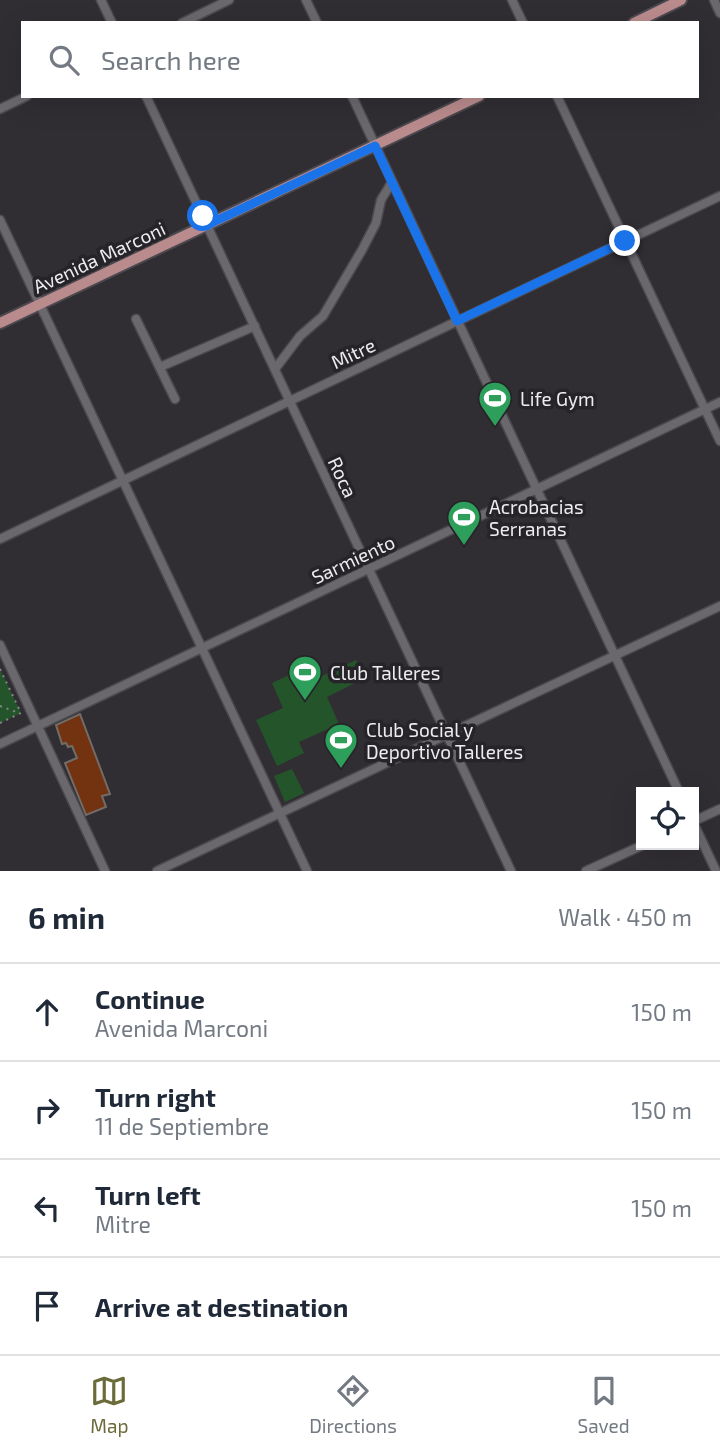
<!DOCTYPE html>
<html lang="en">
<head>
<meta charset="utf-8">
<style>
  body { margin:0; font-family:"Exo 2",sans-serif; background:#f2f2f3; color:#1f2937 }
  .controls { position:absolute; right:21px; bottom:21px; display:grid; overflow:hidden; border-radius:0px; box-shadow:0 7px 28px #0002 }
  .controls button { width:63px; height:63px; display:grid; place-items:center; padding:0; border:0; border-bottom:2px solid #e0e1e3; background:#fff; color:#1f2937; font:35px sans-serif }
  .stop { position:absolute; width:21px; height:21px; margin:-16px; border:5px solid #1a73e8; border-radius:50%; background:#fff }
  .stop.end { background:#1a73e8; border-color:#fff; box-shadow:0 2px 7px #0008 }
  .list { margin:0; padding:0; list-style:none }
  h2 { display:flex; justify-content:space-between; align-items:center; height:91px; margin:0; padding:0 28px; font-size:30px }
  h2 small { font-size:23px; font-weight:400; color:#747a83 }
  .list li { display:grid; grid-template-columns:46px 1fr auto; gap:21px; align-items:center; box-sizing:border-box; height:98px; padding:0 28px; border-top:2px solid #e0e1e3 }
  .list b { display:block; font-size:26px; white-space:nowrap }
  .list p { margin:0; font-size:23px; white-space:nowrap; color:#747a83 }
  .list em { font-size:23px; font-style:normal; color:#747a83 }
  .icon { flex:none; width:38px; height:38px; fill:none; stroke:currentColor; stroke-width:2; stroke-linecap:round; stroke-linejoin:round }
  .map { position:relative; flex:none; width:720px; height:871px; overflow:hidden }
  .search { position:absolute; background:#fff; box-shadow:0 7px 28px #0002; left:21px; right:21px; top:21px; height:77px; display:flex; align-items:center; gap:18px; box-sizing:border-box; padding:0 24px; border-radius:0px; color:#747a83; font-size:26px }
  .sheet { height:483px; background:#fff }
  nav { display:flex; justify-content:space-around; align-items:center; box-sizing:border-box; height:98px; border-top:2px solid #e0e1e3; background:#fff; font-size:19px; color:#747a83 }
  nav a { display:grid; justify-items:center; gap:4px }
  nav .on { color:#6b6b39 }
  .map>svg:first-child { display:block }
  .green { fill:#24552a }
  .building { fill:#743310; stroke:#726c69; stroke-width:2 }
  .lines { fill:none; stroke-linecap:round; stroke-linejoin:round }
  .minor-casing { stroke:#4b494e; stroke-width:11 }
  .major-casing { stroke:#4b494e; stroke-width:14 }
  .path { stroke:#88868a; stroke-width:2; stroke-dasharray:2 5; stroke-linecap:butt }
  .minor { stroke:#6a686d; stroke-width:8 }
  .major { stroke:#ba8b8d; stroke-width:10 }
  .route { stroke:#1a73e8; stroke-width:9 }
  .labels { text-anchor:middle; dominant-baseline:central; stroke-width:7; stroke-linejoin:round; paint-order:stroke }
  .street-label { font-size:19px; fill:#edecef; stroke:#262429 }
  .poi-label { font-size:19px; fill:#edecef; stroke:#262429; text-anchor:start }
</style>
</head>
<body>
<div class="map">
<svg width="720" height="871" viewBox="0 0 720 871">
  <rect width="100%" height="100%" fill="#302e33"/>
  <g class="green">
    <path d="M356,660l9,18 -38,19 12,27 -40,18 5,11 -27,13 -21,-46 27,-12 -11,-25 39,-18 7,13z"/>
    <path d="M0,669l21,44 -21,10z"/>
    <path d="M292,769l12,24 -19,9 -11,-26z"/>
  </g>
  <path class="building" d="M80,714l30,80 -8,2 4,11 -20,8 -21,-52 12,-5 -5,-12 -4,1 -2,-4 -4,1 -6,-19z"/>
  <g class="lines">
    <defs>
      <g id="minor">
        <path d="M101,0l11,23"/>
        <path d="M306,0l11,23"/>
        <path d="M512,0l11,23"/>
        <path d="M714,0l6,13"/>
        <path d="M182,23l47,-23"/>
        <path d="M146,96l365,775"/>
        <path d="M352,96l327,696"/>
        <path d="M557,96l163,345"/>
        <path d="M0,109l27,-13"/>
        <path d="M0,220l307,651"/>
        <path d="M136,319l39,80"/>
        <path d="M160,367l95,-41"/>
        <path d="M275,369l25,-33 23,-20 39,-66 14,-27 5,-23 11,-18"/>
        <path d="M0,539l720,-343"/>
        <path d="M0,645l105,226"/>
        <path d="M0,744l720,-342"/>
        <path d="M694,821l26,-12"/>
        <path d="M694,824l22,47"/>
        <path d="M157,871l563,-265"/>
        <path d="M586,871l57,-26"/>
      </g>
      <g id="major">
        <path d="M634,23l47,-23"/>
        <path d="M0,323l479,-227"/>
      </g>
    </defs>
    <use href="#minor" class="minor-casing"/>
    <use href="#major" class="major-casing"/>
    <g class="path">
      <path d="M0,669l21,44 -21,10"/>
      <path d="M0,706l19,7"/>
    </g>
    <use href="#minor" class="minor"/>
    <use href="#major" class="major"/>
  </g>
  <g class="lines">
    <path class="route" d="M203,216l4,9 168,-79 82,175 168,-80"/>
  </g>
  <defs>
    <symbol id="stadium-pin" viewBox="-11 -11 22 30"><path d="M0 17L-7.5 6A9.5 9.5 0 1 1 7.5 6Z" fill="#2e9e5b" stroke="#262429"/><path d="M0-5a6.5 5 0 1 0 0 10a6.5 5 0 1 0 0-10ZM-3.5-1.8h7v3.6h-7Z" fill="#fff"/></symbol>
  </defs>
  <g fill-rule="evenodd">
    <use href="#stadium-pin" x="476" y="379" width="38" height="52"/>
    <use href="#stadium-pin" x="445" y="498" width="38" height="52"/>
    <use href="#stadium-pin" x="286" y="653" width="38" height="52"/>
    <use href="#stadium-pin" x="322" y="721" width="38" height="52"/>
  </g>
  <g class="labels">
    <g class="street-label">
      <text transform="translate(99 257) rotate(-25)">Avenida Marconi</text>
      <text transform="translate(353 353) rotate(-25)">Mitre</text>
      <text transform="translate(343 477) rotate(65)">Roca</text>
      <text transform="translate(353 559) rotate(-25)">Sarmiento</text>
    </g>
    <g class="poi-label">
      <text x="520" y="398">Life Gym</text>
      <text x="489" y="506">Acrobacias<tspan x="489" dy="22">Serranas</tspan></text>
      <text x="330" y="672">Club Talleres</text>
      <text x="366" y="729">Club Social y<tspan x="366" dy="22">Deportivo Talleres</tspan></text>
    </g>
  </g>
</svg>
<div class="controls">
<button><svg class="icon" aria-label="locate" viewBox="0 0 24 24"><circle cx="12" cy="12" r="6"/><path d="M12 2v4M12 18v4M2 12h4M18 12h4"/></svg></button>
</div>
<div class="stop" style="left:203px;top:216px"></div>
<div class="stop end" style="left:625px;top:241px"></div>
<div class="search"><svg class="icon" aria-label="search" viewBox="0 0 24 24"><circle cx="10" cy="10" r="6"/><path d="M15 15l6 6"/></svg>Search here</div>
</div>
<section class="sheet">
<h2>6 min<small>Walk · 450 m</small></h2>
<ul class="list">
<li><svg class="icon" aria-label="ahead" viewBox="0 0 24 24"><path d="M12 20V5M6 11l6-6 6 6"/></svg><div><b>Continue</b><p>Avenida Marconi</p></div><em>150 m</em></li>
<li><svg class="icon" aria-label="right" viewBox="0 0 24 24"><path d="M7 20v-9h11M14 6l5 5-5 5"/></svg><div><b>Turn right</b><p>11 de Septiembre</p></div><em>150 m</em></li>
<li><svg class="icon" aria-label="left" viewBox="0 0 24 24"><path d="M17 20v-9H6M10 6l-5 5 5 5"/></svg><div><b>Turn left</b><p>Mitre</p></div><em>150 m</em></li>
<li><svg class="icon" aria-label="arrive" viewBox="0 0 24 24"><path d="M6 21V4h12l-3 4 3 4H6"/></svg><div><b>Arrive at destination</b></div></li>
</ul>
</section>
<nav>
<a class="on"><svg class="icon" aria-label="map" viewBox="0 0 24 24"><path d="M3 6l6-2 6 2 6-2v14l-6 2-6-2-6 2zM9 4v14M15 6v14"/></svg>Map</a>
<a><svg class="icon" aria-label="directions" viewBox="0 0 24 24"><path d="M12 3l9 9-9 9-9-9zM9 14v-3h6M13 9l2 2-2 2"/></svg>Directions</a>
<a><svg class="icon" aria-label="saved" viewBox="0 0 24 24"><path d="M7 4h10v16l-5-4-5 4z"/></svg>Saved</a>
</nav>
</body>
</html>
